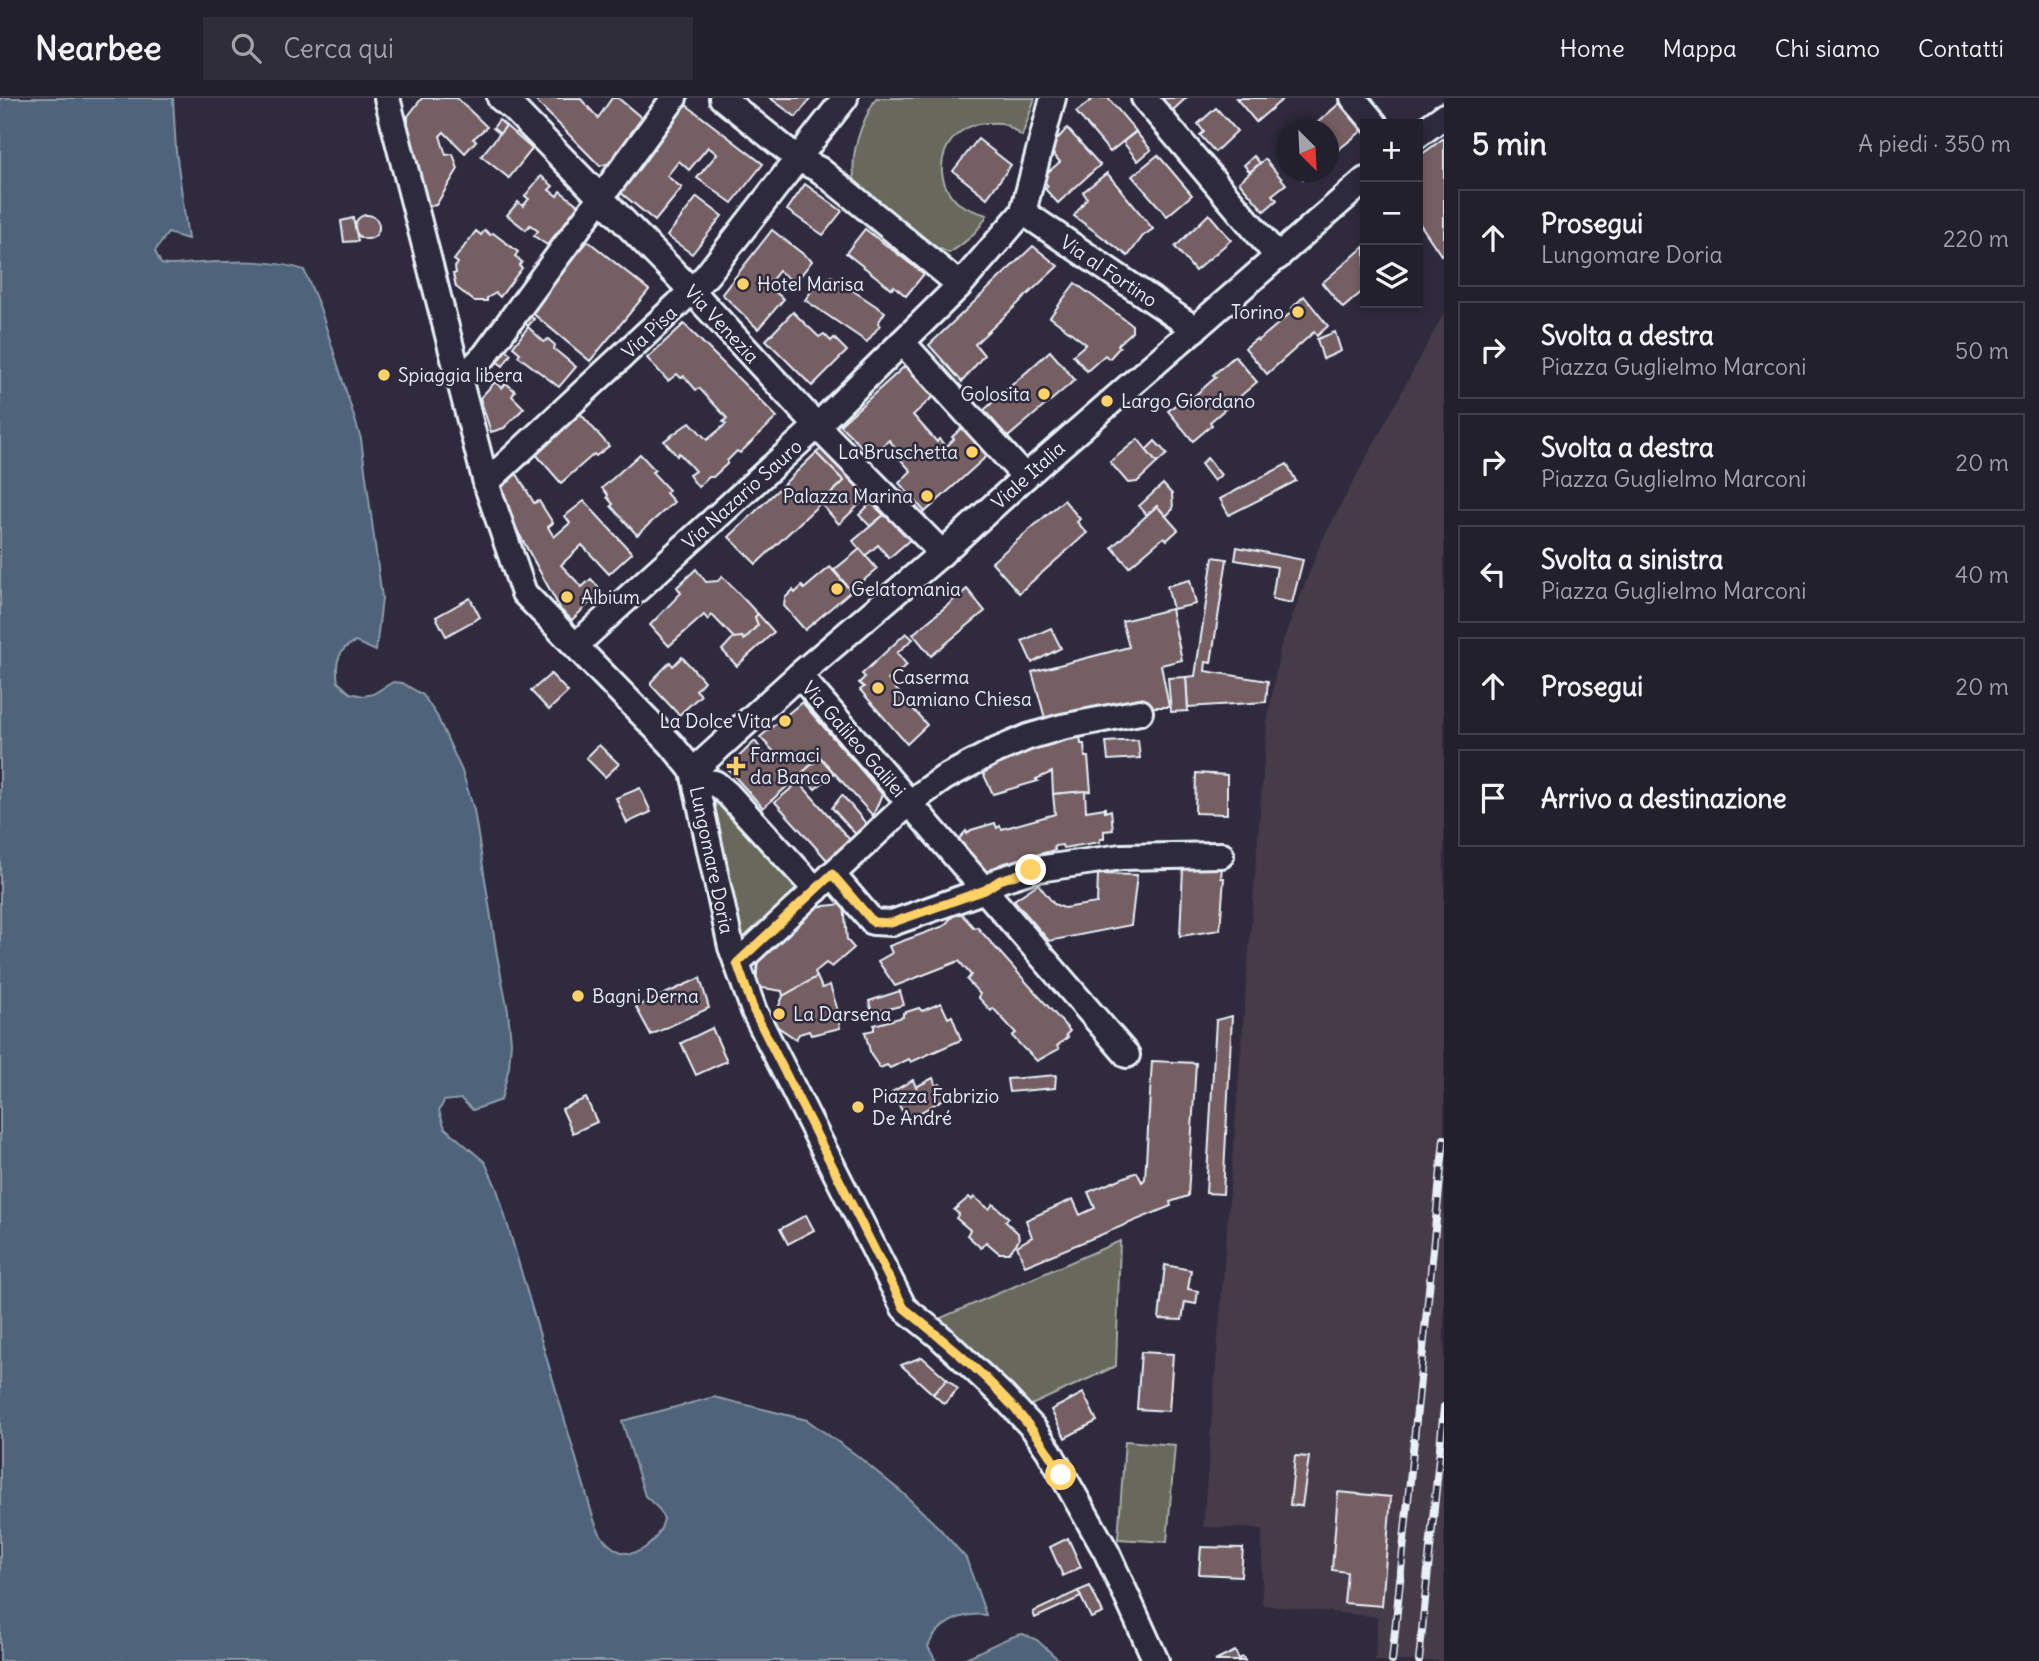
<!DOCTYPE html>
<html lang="it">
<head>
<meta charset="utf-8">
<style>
  body { margin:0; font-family:Delius,sans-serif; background:#2f2d3a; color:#f1f3f6 }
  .controls { position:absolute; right:21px; top:21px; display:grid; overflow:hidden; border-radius:0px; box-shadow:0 4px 10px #0003 }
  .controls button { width:63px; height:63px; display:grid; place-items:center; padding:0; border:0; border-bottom:2px solid #403e4a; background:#23202e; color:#f1f3f6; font:35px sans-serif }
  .compass { position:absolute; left:1276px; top:21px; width:63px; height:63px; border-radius:50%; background:#23202e; box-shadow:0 4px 10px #0003; rotate:156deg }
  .stop { position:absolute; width:21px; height:21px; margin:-16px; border:5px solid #ffd166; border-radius:50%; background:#fff }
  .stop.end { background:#ffd166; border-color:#fff; box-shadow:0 2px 7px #0008 }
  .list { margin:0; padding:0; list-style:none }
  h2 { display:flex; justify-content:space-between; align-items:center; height:91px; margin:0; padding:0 28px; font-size:30px }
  h2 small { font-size:23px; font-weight:400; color:#a3a3aa }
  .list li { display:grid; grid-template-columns:46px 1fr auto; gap:21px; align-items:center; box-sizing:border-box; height:98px; margin:0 14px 14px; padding:0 14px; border:2px solid #403e4a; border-radius:0px }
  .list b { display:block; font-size:26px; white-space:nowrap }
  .list p { margin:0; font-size:23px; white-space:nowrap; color:#a3a3aa }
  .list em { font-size:23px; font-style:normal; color:#a3a3aa }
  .icon { flex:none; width:38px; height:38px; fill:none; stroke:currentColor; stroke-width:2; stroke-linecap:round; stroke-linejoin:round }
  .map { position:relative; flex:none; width:1444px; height:1563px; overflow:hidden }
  header { display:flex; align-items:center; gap:42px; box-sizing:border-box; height:98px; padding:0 35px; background:#23202e; border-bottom:2px solid #403e4a }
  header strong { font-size:33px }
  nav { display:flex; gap:38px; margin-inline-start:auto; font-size:24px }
  .search { width:490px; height:63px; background:#2f2d3a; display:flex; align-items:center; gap:18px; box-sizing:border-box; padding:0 24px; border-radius:0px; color:#a3a3aa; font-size:26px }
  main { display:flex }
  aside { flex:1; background:#23202e }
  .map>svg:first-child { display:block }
  .built { fill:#443a48 }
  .green { fill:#67695b; stroke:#a8adaa; stroke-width:2 }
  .water { fill:#4f647a; stroke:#8c9cac; stroke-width:2 }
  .building { fill:#755f63; stroke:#e8f1f8; stroke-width:2 }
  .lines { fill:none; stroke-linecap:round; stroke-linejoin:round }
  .minor-casing { stroke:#e8f1f8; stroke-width:30 }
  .minor { stroke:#2f2a3d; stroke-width:24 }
  .rail-casing { stroke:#e8f1f8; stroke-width:8 }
  .rail { stroke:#2f2a3d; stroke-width:5; stroke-dasharray:16; stroke-linecap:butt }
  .route { stroke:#ffd166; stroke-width:9 }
  .poi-dot { fill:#ffd166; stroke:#2f2a3d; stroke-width:2.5 }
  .labels { text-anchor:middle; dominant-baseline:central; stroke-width:5; stroke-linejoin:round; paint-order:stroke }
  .street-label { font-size:19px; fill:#e8f1f8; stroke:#2f2a3d }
  .poi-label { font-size:19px; fill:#e8f1f8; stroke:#2f2a3d; text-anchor:start }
</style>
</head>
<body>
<header>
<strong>Nearbee</strong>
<div class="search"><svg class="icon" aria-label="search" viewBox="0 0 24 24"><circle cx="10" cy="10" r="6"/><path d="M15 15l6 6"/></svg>Cerca qui</div>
<nav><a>Home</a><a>Mappa</a><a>Chi siamo</a><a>Contatti</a></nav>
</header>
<main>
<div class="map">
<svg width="1444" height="1563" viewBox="0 0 1444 1563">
  <rect width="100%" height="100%" fill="#2f2a3d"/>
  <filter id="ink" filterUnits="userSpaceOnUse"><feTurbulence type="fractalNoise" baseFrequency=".0143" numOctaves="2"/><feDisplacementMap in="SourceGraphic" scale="14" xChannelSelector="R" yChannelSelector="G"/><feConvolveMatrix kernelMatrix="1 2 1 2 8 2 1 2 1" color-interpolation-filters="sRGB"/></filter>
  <g filter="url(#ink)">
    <path class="built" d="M1444,215v1348h-69l2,-44 -115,-12v-76l-59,-2 64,-804 13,-75 41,-106z"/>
    <g class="green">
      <path d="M876,0h159l-13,38c-6,-4 -12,-10 -19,-12 -4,-2 -11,-1 -16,-1 -41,1 -61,50 -30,79 9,7 20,10 30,13 -8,16 -23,29 -38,38l-13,-6 -81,-64c-6,-30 6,-59 21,-85z"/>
      <path d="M718,700l81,86 -1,6 -52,50 -6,-3 -31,-133z"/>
      <path d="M1120,1143l-4,125 -89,41 -91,-87z"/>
      <path d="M1125,1343l50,4 -8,97 -49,-3z"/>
    </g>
    <g class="water">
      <path d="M0,0h173l3,53 12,88 -20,-6 -13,18 6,13c13,3 25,-1 38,-1 35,-2 72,-4 105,7l16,38 41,131 21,159 -6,53 -20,-9c-19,6 -21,23 -18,40l12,11 14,3 9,-2 20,-12 9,1 21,12 14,21 25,55 12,39 23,145 11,56 3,31 -2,25 -8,33 -28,10 -12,-11 -17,2 -5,10 6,17 40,34 12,27 90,307c5,17 9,39 24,50 23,19 48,-4 53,-27l-5,-10 -14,-13 -23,-75 92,-24 93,23 48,34 49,40 35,34 27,30 20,57c-24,-3 -50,9 -58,32l8,14h-936z"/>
      <path d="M1023,1536l14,6 23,21h-103c21,-6 48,-25 66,-27z"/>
    </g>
    <g class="building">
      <path d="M422,0h35l30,29 -14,12 3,2 -11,12 -21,-21 -4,4 6,19 7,-1 5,15 -22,36 -12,2 -16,-81v-10z"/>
      <path d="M535,0h45l18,20 14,-20h6l25,21 -33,44 -10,3 -66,-67z"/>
      <path d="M770,0h41l-15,19z"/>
      <path d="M1094,0h14l28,33 -26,21 -34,-40z"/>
      <path d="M1160,0h26l-14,13z"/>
      <path d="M1236,0h46l1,1 -27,23z"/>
      <path d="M1341,4l22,28 -35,28v-28h-19z"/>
      <path d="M685,6l78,60 -31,39 -35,-25 20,-24 -9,-7 -19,23 -10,-9 -12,15 15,12 -27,33 -35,-29 16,-19 -2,-2z"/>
      <path d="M1216,10l21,23 -22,21 -15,-17 4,-3 -6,-8z"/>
      <path d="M499,22l7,6 -6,8 -7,-6z"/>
      <path d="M506,28l26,23 -23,29 -28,-22z"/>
      <path d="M1067,30l33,37 -42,38 -13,-14 3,-3 -7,-8 19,-16 -11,-13z"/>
      <path d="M1136,34l15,18 -13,11 -15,-19z"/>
      <path d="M1444,40v115l-3,2 -23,-34v-64z"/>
      <path d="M978,41l33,26 -24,33 -34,-27z"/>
      <path d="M1158,57l34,40 -25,21 -35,-40z"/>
      <path d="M1254,58l6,7 -10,9 -6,-7z"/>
      <path d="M1265,61l21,25 -14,11 5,5 -13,11 -25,-29z"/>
      <path d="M1296,74h16l-9,7z"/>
      <path d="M1107,75l46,56 -10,7 -15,20 -54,-40 13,-18 -4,-6z"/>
      <path d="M541,78l12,10 -4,4 8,6 3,-5 19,15 -32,39 -13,-9 4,-5 -8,-6 -4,5 -19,-15 11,-13 5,4 6,-7 -4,-3z"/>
      <path d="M805,86l37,27 -19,24 -36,-25z"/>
      <path d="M697,99l25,19 -30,38 -25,-18z"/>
      <path d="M1209,116l22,26 -36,31 -20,-24z"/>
      <circle cx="367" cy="129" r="12"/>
      <path d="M353,120l5,23 -14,1 -3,-21z"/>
      <path d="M865,131l59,45 -18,22 -12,-10 -2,3 -46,-36z"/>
      <path d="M485,132l5,5 3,-2 25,19 -3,4 7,6 -3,4 3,2 -22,29 -4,-4 -9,5v3h-13l-18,-14 -3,-13 3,-1 -1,-6 3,-4 -4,-3 22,-29 5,4z"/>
      <path d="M772,132l40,31 -17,22 -16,-12 -12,15 17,13 -26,30 -36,-35z"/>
      <path d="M588,143l61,49 -59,71 -60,-50z"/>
      <path d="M1033,148l25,20 -83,78 9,11 -22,27 -33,-37z"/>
      <path d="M1365,148v43l-22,19 -21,-25z"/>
      <path d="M831,178l54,36 -7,11 2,2 -13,17 -62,-42 15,-21 5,4z"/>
      <path d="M1075,185l57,42v7l-14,13 2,2 -11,12 -4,-4 -18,16 -14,-16 13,-11 -36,-27z"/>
      <path d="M1304,198l24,30 -11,10 -3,-4 -47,42 -22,-26 11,-9 2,2 36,-31 -2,-2z"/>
      <path d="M793,214l26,25 5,-3 7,7 3,-3 13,13 -35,35 -46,-46z"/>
      <path d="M527,215l7,6 -6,7 -7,-6z"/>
      <path d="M684,226l93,93 -37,36 -3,-2 -10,10v3l-14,13h-4l-11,10 -9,-12 6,-4 -16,-18 -2,3 -13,-15 26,-19 17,18 19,-16 -3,-2 4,-4 -28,-30 -3,2 -12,-14 -3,2 -4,-4 -9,7 -21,-23z"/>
      <path d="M528,229l16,15 4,-3 7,6 -1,4 22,18 -17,20 -41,-31 2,-3 -7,-6z"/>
      <path d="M1335,234l6,19 -18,8 -6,-20z"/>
      <path d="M503,250l8,6 -8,12 -8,-6z"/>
      <path d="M1050,253l25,29 -67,57 -24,-27z"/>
      <path d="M1235,258l22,26 -47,40 2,3 -19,16 -25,-30 21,-17 3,4 24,-21 -3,-2z"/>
      <path d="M906,267l28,31 -21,19 24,27 2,-3 7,8 8,-8 -2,-2 11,-10 25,28 -63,57 -26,-29 12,-12 -20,-22 3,-3 -5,-6 -18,16 -31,-31z"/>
      <path d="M495,284l7,6 4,-5 9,8 -3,5 12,12 -20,20 -13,4 -11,-34z"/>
      <path d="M579,314l30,34 -13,10 -2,-2 -33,29 -27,-31z"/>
      <path d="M1138,341l19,24 -20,19 -9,1 -18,-21z"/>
      <path d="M1155,343l12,13 -10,9 -11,-13z"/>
      <path d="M821,351l46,48 -28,27 -18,-20 23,-23 -28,-28z"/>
      <path d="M816,355l28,28 -88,83 -27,-27z"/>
      <path d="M640,356l15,16 -3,2 17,18 -3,3 8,9 -37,33 -26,-29 2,-2 -6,-7 1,-2 -6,-7z"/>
      <path d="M1207,360l14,17 -7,6 -13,-17z"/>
      <path d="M1287,366l9,17 -67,34 -9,-16z"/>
      <path d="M517,376l17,29 5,-2 14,22 -5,4 6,10 16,-14 -5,-7 19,-15 48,52 -23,21 -27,-29 -21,20 21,22 9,-8 11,12 -30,29 -11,-10 -66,-120 15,-9 -1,-2z"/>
      <path d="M1163,386l9,10 1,15 -7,7 -9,-10 -10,9 -8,-9z"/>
      <path d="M1064,402l16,19 -3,3 10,11 -68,60 -27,-31z"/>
      <path d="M871,405l13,12 -14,11 -11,-11z"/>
      <path d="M1157,408l21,24 -11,10 -3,-3 -35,30 -17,-20z"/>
      <path d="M884,417l28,23 -23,20 -11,-13 -13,11 -12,-15z"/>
      <path d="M1237,449l66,13 -11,43 -20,-4 5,-32 -42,-7z"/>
      <path d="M860,451l17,20 -26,22 -17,-21z"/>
      <path d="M1213,459l14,2 -16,104 -5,-1 -1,9 63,10 -2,21 -78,5 -2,-30 9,-1z"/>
      <path d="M830,469l21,24 -46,39 -21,-24 1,-8 8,-8 2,3 7,-7 2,3z"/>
      <path d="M696,471l10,13 12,-1 4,-5 36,38 -3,3 3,8 -14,15 -2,-3 -7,2 -23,-24 -4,5 -4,-5 -35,31 -19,-21 31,-32 -4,-6z"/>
      <path d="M1190,482l6,24 -23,5 -6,-23z"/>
      <path d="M967,491l18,22 -54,45 -18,-22z"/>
      <path d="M470,500l10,19 -34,19 -10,-19z"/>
      <path d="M1171,511l11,51 -21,5 8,42h-22l-100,18 -15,-53 97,-25 -7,-26z"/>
      <path d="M758,516l16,18 -37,34 -15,-16 11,-12 9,-1 2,3 14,-15 -3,-8z"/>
      <path d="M1051,530l10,20 -29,15 -10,-22z"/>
      <path d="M906,535l7,6 -16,14 10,12 -19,15 39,45 -20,19 -47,-54 4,-3 -5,-4 6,-6 -3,-3z"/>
      <path d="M682,559l22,24 -8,9 5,5 -22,20 -28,-30v-3l19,-20 3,4z"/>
      <path d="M551,576l17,18 -19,18 -18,-19z"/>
      <path d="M1186,579l2,34 -17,1 -3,-34z"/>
      <path d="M802,604l80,92 -9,22 -53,-59 -57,51 -36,-40 28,-27 15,20 7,-6 -17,-18z"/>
      <path d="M1080,637l1,9h3l1,13h3l3,34 -38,3 -1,-22 -16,7 2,2 -45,13 -11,-23 64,-31z"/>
      <path d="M1138,642l2,18 -32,2 -2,-18z"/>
      <path d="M599,647l20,19 -14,13 -19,-19z"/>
      <path d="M820,659l14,16 -19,16 -14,-15z"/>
      <path d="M1196,675l31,2v39l-32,-1z"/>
      <path d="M799,684l52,59 -23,20 -53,-59z"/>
      <path d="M640,690l11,24 -24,11 -11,-25z"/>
      <path d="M1085,693l1,20 19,-3v4l6,-2 2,20 -9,1v8h-4v3l-37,6 -1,-3 -8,1 1,4 -54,14 -9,6 2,2 -6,7 -10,-11 3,-3 -14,-16 -11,-7 10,-11 1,3 4,-4 24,-7 2,5 3,-2 2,3 53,-15 -2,-20z"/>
      <path d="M842,697l28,33 -12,9 -26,-29z"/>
      <path d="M1210,766l12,2 -1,12h3l-4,52 -40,6 3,-68 26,1z"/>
      <path d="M1098,776l39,1 -6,50 -82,16 -35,-41 24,-16 16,20 10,4 33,-5z"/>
      <path d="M844,806l3,36 7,8 -22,19 -6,-4 -11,9 2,5 -34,19 -1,-5 -26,-4 2,-30h3l52,-50z"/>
      <path d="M958,812l16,18 3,-1 93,104 -4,4 2,2 -11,9 2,3 -22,12 -11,-11h-1l-13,-14 4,-3 -23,-25 -2,3 -13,-14 2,-3 -13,-14 4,-5 -12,-14 -64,25 -17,-25 14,-8 -3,-7 55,-20z"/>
      <path d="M817,879l5,11 8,-3 11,36 -2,1 1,6 -29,7 -2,-4 -10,3 -3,5 -24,-16 11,-27z"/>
      <path d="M700,880l9,30 -58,27 -15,-28z"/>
      <path d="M900,893l4,14 -32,8 -3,-12z"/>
      <path d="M941,905l7,15 4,-2 9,24 -50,22 -2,-3 -19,9 -3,-3 -7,3 -9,-13 -6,-23 9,-2v-5l29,-8v-4l16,-5 3,3z"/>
      <path d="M1232,918l-9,178 -17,-1 10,-173z"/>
      <path d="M712,930l15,33 -31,14 -15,-32z"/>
      <path d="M1152,963l44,2 -8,133 -18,6 1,4 -146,60 -8,-20 15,-9 -6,-17 47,-21 7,16 15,-7 -7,-16 49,-20 5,10 3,-3z"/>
      <path d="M1056,977l-1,13 -46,4 -2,-13z"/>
      <path d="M933,980l3,8 4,-2 7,13 -40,23 -15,-28 21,-12 3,7z"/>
      <path d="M586,1000l11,24 -24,11 -11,-24z"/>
      <path d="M969,1099l3,3 2,-3 15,12 4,-5 16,14 -4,3 13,12 1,7 -10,13h-10l-13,-11 -5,6 -14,-13 3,-5 -14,-12 3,-4 -5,-4z"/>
      <path d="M806,1117l8,15 -26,14 -8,-15z"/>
      <path d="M1165,1167l26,5 -3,19 10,2 -2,13 -11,-2 -3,18 -23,-1z"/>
      <path d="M1141,1254l32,2 -4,57 -32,-2z"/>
      <path d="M922,1259l25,22 -14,15 -32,-29z"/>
      <path d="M947,1281l11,10 -14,15 -11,-10z"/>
      <path d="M1083,1295l14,28 -32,17 -14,-28z"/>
      <path d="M1295,1358l14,1 -7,49 -12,-1z"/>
      <path d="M1338,1394l53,5 -9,109 -38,-3 3,-31 -15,-2z"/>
      <path d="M1068,1440l13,29 -18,9 -13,-29z"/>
      <path d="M1201,1449l42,1 -2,28 -42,-2z"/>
      <path d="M1090,1488l13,27 -12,5 -13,-27z"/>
      <path d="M1078,1493l3,6 -46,21 -2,-6z"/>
      <path d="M1235,1553l4,8 4,-2 2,4h-30z"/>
    </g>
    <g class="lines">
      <defs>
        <g id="minor">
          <path d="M387,0l99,385 38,110 147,151 22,27 38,176 23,64 150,297 34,27 66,62 29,31 16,23 58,102 49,108"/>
          <path d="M500,0l14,11 177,181 126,136 125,127"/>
          <path d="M722,0l76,61 22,11 140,115"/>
          <path d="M1144,0l134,159"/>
          <path d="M1353,0l22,26"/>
          <path d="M1418,37l26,-19"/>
          <path d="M1023,114l172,117"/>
          <path d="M902,244l123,135"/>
          <path d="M459,283l26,-26 189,-257"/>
          <path d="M486,385l191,-178 30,-30 138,-177"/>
          <path d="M576,547l241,-219 143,-141 63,-73 30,-114"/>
          <path d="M799,577l328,380"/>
          <path d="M693,673l106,-96 143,-122 83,-76 340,-297"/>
          <path d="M695,682l20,3 13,11 88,96"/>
          <path d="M832,776l41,48 19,1 93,-33 15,-10 31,-10 90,-13 100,-2"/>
          <path d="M737,865l172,-160 35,-25 49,-26 35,-15 34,-10 78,-15"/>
        </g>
      </defs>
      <use href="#minor" class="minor-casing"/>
      <use href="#minor" class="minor"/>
      <defs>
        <g id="rail">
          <path d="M1392,1563l52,-522"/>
          <path d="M1419,1563l25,-254"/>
        </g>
      </defs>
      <use href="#rail" class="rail-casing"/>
      <use href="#rail" class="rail"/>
    </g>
  </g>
  <g class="lines" filter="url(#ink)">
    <path class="route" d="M1031,772l-31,10 -15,10 -94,33 -18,-1 -41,-48 -95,89 17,48 150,297c59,48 121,98 157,167"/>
  </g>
  <g class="poi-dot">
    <circle cx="743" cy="186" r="7"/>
    <circle cx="1298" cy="214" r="7"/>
    <circle cx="384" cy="277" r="7"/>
    <circle cx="1044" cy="296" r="7"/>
    <circle cx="1107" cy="303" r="7"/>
    <circle cx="972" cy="354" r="7"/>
    <circle cx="927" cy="398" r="7"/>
    <circle cx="837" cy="491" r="7"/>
    <circle cx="567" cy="499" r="7"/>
    <circle cx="878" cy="590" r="7"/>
    <circle cx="785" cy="623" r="7"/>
    <path d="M732.5 657.5h7v7h7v7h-7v7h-7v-7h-7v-7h7z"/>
    <circle cx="578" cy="898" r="7"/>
    <circle cx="779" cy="916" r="7"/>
    <circle cx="858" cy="1009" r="7"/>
  </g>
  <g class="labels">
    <g class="street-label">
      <text transform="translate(1109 173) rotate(34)">Via al Fortino</text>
      <text transform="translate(722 226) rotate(47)">Via Venezia</text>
      <text transform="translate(649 234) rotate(-43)">Via Pisa</text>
      <text transform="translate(1028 377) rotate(-42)">Viale Italia</text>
      <text transform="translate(742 396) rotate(-42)">Via Nazario Sauro</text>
      <text transform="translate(854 641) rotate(49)">Via Galileo Galilei</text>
      <text transform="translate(712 762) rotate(78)">Lungomare Doria</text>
    </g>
    <g class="poi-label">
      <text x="757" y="186">Hotel Marisa</text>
      <text x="1284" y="214" text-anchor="end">Torino</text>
      <text x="398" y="277">Spiaggia libera</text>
      <text x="1030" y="296" text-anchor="end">Golosita</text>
      <text x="1121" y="303">Largo Giordano</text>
      <text x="958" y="354" text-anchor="end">La Bruschetta</text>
      <text x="913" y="398" text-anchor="end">Palazza Marina</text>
      <text x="851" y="491">Gelatomania</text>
      <text x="581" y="499">Albium</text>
      <text x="892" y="579">Caserma<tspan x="892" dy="22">Damiano Chiesa</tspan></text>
      <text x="771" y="623" text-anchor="end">La Dolce Vita</text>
      <text x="750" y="657">Farmaci<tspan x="750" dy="22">da Banco</tspan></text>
      <text x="592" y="898">Bagni Derna</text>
      <text x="793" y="916">La Darsena</text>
      <text x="872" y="998">Piazza Fabrizio<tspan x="872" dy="22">De André</tspan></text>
    </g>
  </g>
</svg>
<div class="controls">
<button>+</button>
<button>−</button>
<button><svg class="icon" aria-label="layers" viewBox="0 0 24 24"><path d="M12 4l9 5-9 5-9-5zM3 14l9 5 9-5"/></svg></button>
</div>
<svg class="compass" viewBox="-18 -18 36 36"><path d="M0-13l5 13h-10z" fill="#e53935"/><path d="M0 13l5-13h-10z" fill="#a3a3aa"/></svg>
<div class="stop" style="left:1061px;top:1377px"></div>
<div class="stop end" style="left:1031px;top:772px"></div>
</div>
<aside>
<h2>5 min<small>A piedi · 350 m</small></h2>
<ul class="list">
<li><svg class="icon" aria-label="ahead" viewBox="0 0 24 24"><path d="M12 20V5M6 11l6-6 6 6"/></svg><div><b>Prosegui</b><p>Lungomare Doria</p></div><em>220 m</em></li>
<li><svg class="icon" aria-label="right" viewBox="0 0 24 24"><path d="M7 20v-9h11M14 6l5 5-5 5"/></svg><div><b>Svolta a destra</b><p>Piazza Guglielmo Marconi</p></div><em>50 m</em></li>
<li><svg class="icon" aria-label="right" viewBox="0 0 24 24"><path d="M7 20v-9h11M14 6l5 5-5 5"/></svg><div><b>Svolta a destra</b><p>Piazza Guglielmo Marconi</p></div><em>20 m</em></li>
<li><svg class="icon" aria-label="left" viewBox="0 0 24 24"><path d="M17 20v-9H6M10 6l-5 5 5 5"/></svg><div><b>Svolta a sinistra</b><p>Piazza Guglielmo Marconi</p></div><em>40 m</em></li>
<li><svg class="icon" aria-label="ahead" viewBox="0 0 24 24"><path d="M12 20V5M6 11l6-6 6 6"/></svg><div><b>Prosegui</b></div><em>20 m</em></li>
<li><svg class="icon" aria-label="arrive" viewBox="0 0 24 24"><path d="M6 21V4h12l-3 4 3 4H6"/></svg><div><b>Arrivo a destinazione</b></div></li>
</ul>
</aside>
</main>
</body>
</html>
